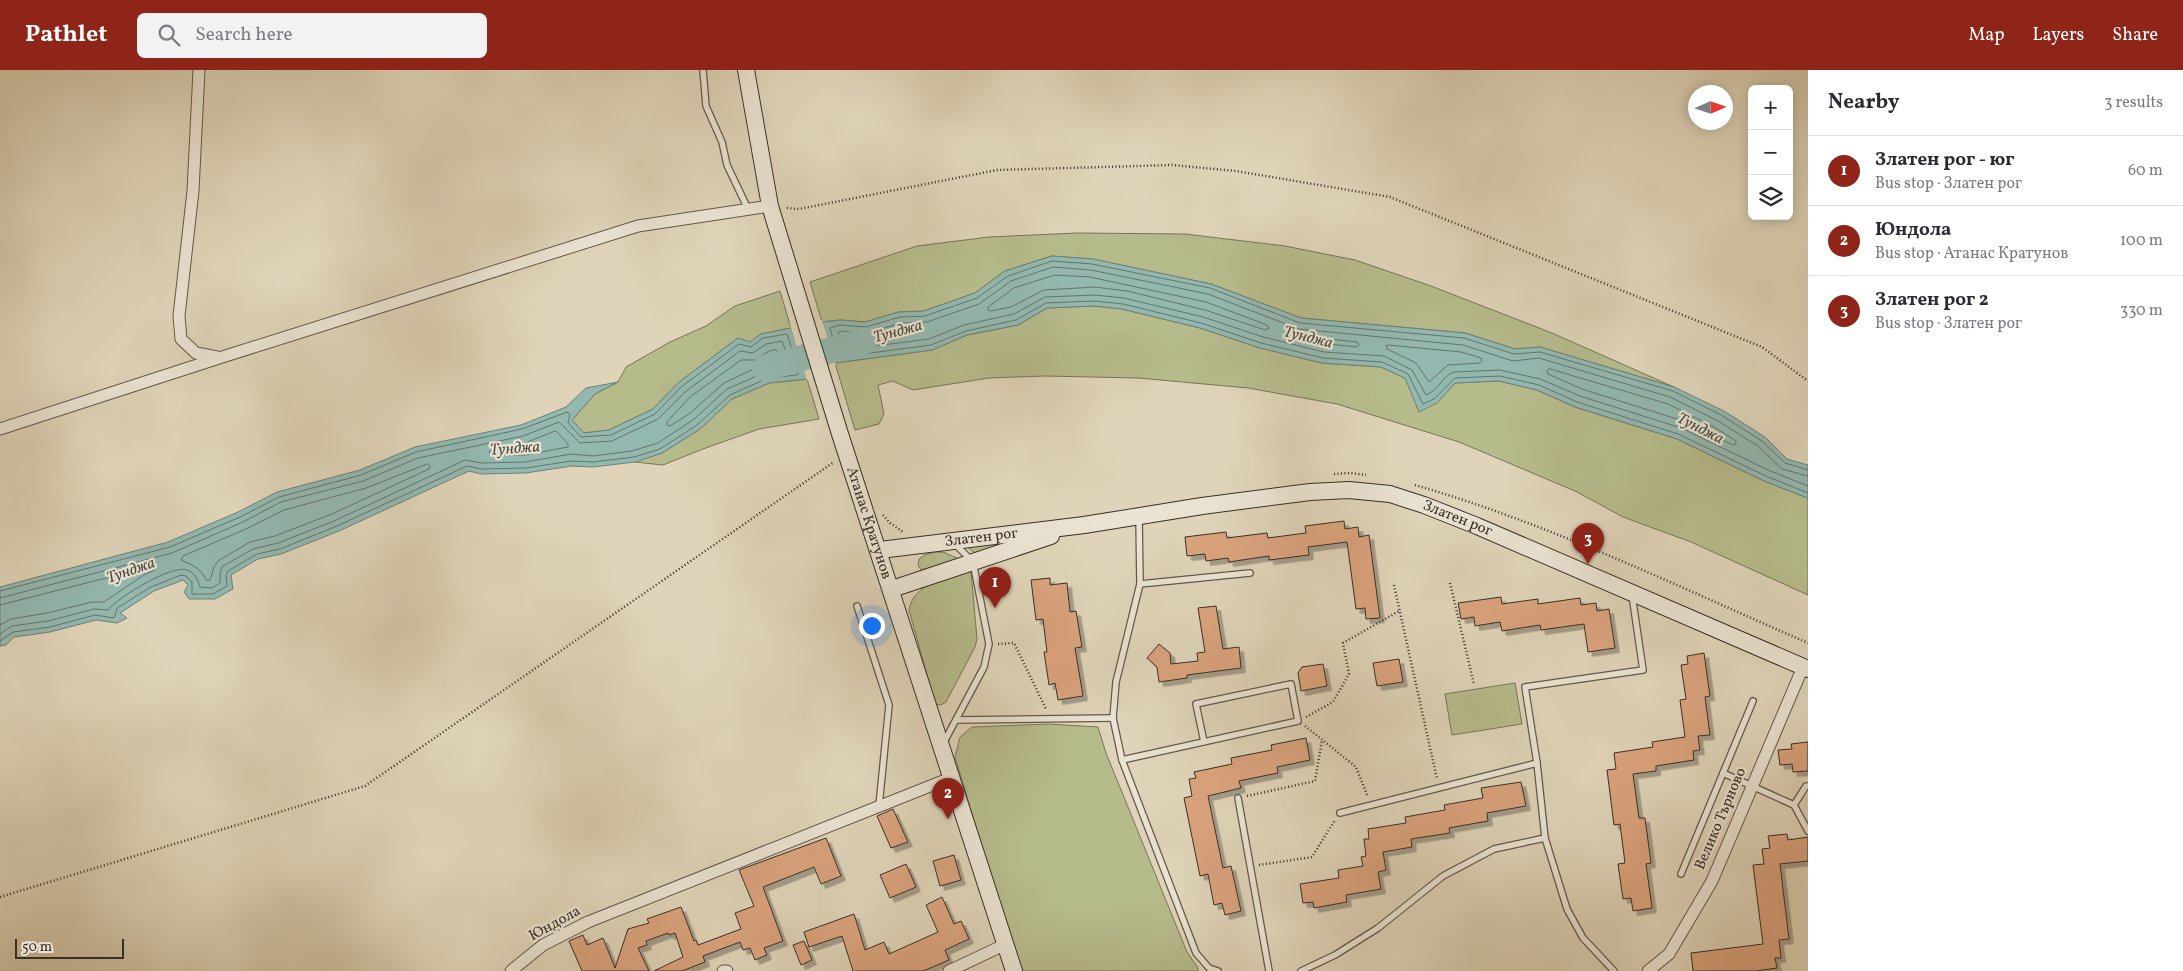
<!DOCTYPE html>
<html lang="en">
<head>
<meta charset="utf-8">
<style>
  body { margin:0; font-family:Vollkorn,serif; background:#f2f2f3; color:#2b2b33 }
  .controls { position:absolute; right:15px; top:15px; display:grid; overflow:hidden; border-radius:8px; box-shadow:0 2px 12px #0003 }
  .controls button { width:45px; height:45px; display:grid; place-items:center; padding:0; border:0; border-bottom:1px solid #e1e1e2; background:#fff; color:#2b2b33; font:25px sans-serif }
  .compass { position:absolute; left:1688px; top:15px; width:45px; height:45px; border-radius:50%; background:#fff; box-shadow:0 2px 12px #0003; rotate:87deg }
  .scale { position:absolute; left:15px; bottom:12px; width:109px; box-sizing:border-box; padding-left:5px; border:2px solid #382f26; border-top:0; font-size:14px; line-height:18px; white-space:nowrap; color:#382f26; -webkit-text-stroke:4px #eae3d2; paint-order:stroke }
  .you { position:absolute; left:871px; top:555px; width:18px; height:18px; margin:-12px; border:4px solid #fff; border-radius:50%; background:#1a73e8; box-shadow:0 0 0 8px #1a73e833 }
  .badge { display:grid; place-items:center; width:32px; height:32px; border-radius:50%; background:#8f2418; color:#fff; font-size:16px; font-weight:700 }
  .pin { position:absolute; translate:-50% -41px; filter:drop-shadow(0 1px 2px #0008) }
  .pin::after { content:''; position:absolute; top:26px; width:18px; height:15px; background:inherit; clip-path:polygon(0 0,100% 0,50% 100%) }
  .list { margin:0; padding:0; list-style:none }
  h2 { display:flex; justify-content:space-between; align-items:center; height:65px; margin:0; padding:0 20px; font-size:21px }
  h2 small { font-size:16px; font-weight:400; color:#7c7c81 }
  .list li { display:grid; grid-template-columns:32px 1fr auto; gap:15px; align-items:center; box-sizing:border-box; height:70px; padding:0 20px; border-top:1px solid #e1e1e2 }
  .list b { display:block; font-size:19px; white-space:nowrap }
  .list p { margin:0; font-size:16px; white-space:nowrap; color:#7c7c81 }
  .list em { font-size:16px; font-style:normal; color:#7c7c81 }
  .icon { flex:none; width:28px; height:28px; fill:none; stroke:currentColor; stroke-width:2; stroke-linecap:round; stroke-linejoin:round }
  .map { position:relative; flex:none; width:1808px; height:901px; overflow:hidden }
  header { display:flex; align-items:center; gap:30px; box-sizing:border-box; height:70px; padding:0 25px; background:#8f2418; color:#fff }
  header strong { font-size:24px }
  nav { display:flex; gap:28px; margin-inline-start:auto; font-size:18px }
  .search { width:350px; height:45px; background:#f2f2f3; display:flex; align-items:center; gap:12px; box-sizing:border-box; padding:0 18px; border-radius:8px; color:#7c7c81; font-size:19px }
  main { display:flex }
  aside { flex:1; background:#fff }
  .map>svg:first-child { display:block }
  .green { fill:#b6bb8c; stroke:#777559 }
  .water { fill:#93b8b0; stroke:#6f8179 }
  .pier { fill:#dfd4b9 }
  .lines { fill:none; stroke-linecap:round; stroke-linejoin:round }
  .shore { stroke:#66746b; stroke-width:1 }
  .river { stroke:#93b8b0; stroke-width:26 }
  .building { fill:#daa37d; stroke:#382f26; filter:url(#shadow) }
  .lane-casing { stroke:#62584b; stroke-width:8 }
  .street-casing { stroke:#62584b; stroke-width:13 }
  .secondary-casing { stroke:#382f26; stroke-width:18 }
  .path { stroke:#382f26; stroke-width:2.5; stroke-dasharray:1 2.5; stroke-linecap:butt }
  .lane { stroke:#eae3d2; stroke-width:5.5 }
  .street { stroke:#eae3d2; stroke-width:11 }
  .secondary { stroke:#eae3d2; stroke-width:16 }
  .labels { text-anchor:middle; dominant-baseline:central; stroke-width:4.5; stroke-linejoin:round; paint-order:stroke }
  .street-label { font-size:15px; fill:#382f26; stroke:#eae3d2 }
  .water-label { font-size:16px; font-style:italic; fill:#4a4a42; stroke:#eae3d2 }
</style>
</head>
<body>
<header>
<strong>Pathlet</strong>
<div class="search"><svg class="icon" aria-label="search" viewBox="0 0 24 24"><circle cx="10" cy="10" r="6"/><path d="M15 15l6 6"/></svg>Search here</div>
<nav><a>Map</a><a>Layers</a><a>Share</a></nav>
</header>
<main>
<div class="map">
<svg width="1808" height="901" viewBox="0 0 1808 901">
  <defs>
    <filter id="shadow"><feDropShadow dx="4.5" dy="4.5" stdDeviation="0" flood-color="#0004"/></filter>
  </defs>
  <rect width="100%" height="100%" fill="#dfd4b9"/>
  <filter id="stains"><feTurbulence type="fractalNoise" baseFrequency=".004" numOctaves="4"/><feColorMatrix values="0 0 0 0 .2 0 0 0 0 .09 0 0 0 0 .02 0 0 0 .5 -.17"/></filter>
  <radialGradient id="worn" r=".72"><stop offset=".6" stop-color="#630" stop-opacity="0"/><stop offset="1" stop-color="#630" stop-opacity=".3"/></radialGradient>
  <g class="green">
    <path d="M1077,163l108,1 100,12 70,14 76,26 121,47 122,54 -134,-40 -25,2 -50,-16 -164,-15 -90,-34 -119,-25 -40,-3 -47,15 -30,22 -51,18 -25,1 -34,10 -25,-2 -18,2 -12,-40 107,-36 72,-9z"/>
    <path d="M780,221l11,37 -30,6 -11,9 -12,-5 -60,45 -25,26 -44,21 -26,3 -11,-13 23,-26 23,-12 8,-15 44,-25 36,-16 29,-20z"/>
    <path d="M1094,236l28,3 78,19 60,20 62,15 59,4 24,11 7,15 25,10 18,-20 44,-2 38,9 38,17 102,32 87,42 44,17v97l-117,-53 -68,-25 -48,-26 -116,-49 -122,-38 -89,-16 -110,-10 -93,-2 -56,2 -76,12 -20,-9 -15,4 6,29 -5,10 -24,6 -20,-67 97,-13 35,-15 51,-10 29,-17z"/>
    <path d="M807,309l12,40 -60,10 -56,20 -40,16 -28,-3 27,-9 38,-24 32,-30 37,-16z"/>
    <path d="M1043,465l-66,20 -11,-9z"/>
    <path d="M935,482h8l16,7 -38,11 -3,-5 1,-6 5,-4z"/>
    <path d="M971,501l6,68 -2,8 -29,55 -5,3 -6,-1 -26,-94c5,-28 38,-31 62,-39z"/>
    <path d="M1515,613l7,41 -70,11 -7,-41z"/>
    <path d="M1048,654l50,3 8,26 81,199 11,16v3h-179l-64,-214 5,-20 12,-10z"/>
  </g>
  <g class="water">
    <path d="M1052,186l41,3 118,25 90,34 164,15 50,16 25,-2 134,40 50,24 41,26 22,22 21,6v33l-44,-17 -87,-42 -102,-32 -38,-17 -38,-9 -44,2 -18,20 -18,9 -14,-34 -24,-11 -59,-4 -62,-15 -60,-20 -78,-19 -28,-3 -47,2 -29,17 -51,10 -35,15 -97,13 -13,-41 18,-2 25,2 34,-10 25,-1 51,-18 30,-22z"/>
    <path d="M791,258l16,51 -38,4 -37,16 -32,30 -38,24 -27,9 -42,5 -21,-1 -46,7 -45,1 -12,-3 -130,60 -58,23 -23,5 -27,16 2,14 -18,10h-26l-5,-7 4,-7 -5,-5 -29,11 -34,22 7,5 -10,5 -21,-3 -46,12 -36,5 -8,8 -6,1v-59l168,-45 70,-30 39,-20 83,-22 55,-23 106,-22 45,-18 20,-19 32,-6 -23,12 -23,26 12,13 25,-3 44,-21 25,-26 60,-45 12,4 11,-8z"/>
  </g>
  <g class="pier">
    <path d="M821,250h1l14,45 -4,-1 -12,-41z"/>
    <path d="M790,255l3,2 16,51 -2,3z"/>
  </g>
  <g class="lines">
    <g class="shore">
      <path d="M1055,205l35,2 116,25 61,23 2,3 -4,2 -60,-20 -78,-19 -32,-4 -51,3 -33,17 -21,4 -2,-1v-3l26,-19z"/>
      <path d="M1320,268l37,4 2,3 -2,2 -39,-4 -1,-3z"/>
      <path d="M1388,275l73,7 20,6 1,3 -2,2 -32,2 -19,17 -13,-19 -29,-14 -1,-3z"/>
      <path d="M776,280l3,2 1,10 -18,3 -38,18 -35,31 -19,12 -3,-1v-3l23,-25 51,-37h14l14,-9z"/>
      <path d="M1550,299l118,35 46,23 22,14v3l-3,1 -50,-24 -101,-32 -34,-15 -1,-3z"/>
      <path d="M556,361l12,13v3l-43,8h-33l-3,-2 2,-3 34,-7z"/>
      <path d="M428,394l2,2 -1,3 -97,45 -57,22 -25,6 -32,19 -4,6 -4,13h-4c-5,-12 -14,-15 -25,-20l2,-4 63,-27 38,-19 82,-22z"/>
      <path d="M1808,400l-23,-7 -23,-22 -41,-26 -48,-24 -133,-39 -26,2 -50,-16 -164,-15 -90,-35 -118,-24 -40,-3 -44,15 -31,22 -52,18 -25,1 -34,10 -26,-2 -10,3 8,28 2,1 91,-12 35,-14 50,-11 30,-17 48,-2 29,3 78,19 60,20 62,15 59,4 26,12 15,30 11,-5 21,-21 45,-2 39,9 38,17 101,32 88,42 42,17"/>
      <path d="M1808,406l-26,-7 -24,-23 -40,-25 -48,-24 -131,-39 -26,3 -50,-16 -164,-16 -91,-35 -117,-24 -38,-3 -42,14 -32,23 -52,18 -26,1 -34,10 -27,-2 -2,2 6,17 85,-11 35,-14 50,-11 31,-17 50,-2 29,3 79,19 60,20 61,15 60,4 28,14 14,25c12,-4 16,-19 28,-23l46,-2 40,9 40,17 101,32 87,42 40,16"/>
      <path d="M0,521l170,-44 70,-30 39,-20 82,-22 55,-23 106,-23 45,-17 3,2 -2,9 13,14 30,-2 44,-21 26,-27 58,-43 12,3 12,-9 24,-4 12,37 -2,4 -29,3 -38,17 -33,30 -37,24 -26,8 -41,5 -22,-1 -45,7 -45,1 -14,-3 -130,60 -57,23 -23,5 -29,17 -2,4 1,11 -14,8h-21v-12l-6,-6 -5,-1 -30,12 -34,21 -3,10 -19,-3 -45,12 -37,5 -13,9"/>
      <path d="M0,528l172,-45 71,-31 38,-20 82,-21 55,-23 105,-22 36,-14 21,21 32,-2 46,-22 27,-27 55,-41 13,2 13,-9 16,-3 9,25 -2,3 -23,3 -39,17 -34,31 -35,23 -26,8 -39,5 -22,-2 -46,8 -43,1 -17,-3 -131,61 -56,22 -25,6 -30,17 -3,6v11l-8,5 -12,-1c-2,-7 -5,-14 -13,-17 -15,-6 -70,28 -79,40l-14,-1 -46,12 -36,5 -12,8"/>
      <path d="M0,535l153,-39 3,1 -1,3 -11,5 -40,27h-12l-45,11 -36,6 -11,6"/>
    </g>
    <path class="river" d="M765,298l100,-27"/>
  </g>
  <g class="building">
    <path d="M1344,451l1,8 13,-2 1,10 10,-2 11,83 -14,1 -1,-11 -9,1 -9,-67 -39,5 1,8 -40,5v-4l-40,6 -1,-4 -22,3 -1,-7 -18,2 -2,-19 41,-5 1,6 40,-5 1,5 38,-5 -1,-7z"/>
    <path d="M1050,508v7l17,-2 3,29 6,-1 6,36 -7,1 8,48 -25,4 -3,-17 -6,2 -5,-33h3l-4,-33 -7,1 -5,-40z"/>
    <path d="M1501,527l1,7 36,-5v5l42,-6 1,7 15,-2 1,8 12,-2 6,39 -27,4 -4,-28 -43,6 -1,-5 -38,6 -2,-9 -25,4 -1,-9 -13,2 -3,-16z"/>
    <path d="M1216,536l7,43 16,-2 2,21 -54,7v3l-28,4 -2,-15 -10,-9 12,-14 11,9 1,11 27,-3 -1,-8 8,-1 -7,-44z"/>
    <path d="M1704,583l6,43 -5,1 5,38 -12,1 2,14 -7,1 1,9 -38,6v5l-23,3 6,44h6l6,45 -5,1 6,44 -19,3 -2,-13 -8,1 -5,-35 7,-1 -5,-39 -6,1 -7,-55 9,-1 -2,-16 39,-6 -1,-5 33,-5 -5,-37 6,-1 -5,-34 7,-1 -1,-8z"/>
    <path d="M1399,589l4,23 -26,4 -4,-23z"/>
    <path d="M1323,594l4,22 -26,5 -3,-18 4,-6z"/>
    <path d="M1306,668l4,22 -33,7 1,6 -39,8 2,7 -33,8 15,72 8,-2 10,45 -16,4 -3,-12 -8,2 -6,-31 -8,2 -16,-78 8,-2 -3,-17 7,-1 -2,-6 38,-8 -1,-6 41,-8 -1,-5z"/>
    <path d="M1808,672v29l-15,1 -1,-8 -12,1 -2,-15 14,-1 -1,-5z"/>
    <path d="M1521,712l5,24 -39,7 1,8 -39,7 1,5 -39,6 1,8 -29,5 3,18 -8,2 3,17 -35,6 1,7 -33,6 -1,-6 -10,1 -3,-19 39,-6 -1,-8 25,-4 -2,-9 5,-1 -2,-17h5l-1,-10 38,-6 -1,-6 40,-7 -1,-5 39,-7 -2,-10z"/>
    <path d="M893,739l15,33 -17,6 -14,-32z"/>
    <path d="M1787,764l1,6 20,-3v24l-28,3 9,75 -10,1 2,18h-6l2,10 -21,3h-63l-2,-18 72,-9 -10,-79 11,-1 -2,-15 8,-1 -2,-12z"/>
    <path d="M826,768l15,38 -20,8 -7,-17 -51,20 20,54 -19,7 3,7 -12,5 -5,-12 -7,2 -3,-8 -37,14 2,6 -23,9h-28l29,-14 -8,-24 -6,2 -1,-2 -22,8 1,4 -9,3 11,23h-67l-13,-30 14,-6 4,10 16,-7 12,30 13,-39 21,-6 -2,-4 34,-12 13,34 2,-1 2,5 43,-16 -6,-16 19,-7 -15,-36z"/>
    <path d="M954,785l7,25 -21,6 -7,-25z"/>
    <path d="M906,794l10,23 -26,11 -10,-23z"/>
    <path d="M942,827l12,27 7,-3 8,18 -24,11 4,10 -26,11h-70l-11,-35 -33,11 -5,-15 50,-18 11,36 19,-8 5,12 49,-22 -12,-27z"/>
    <path d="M804,871l8,19 -11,5 -8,-20z"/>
  </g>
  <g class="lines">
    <defs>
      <g id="lane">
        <path d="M703,0l3,36 16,36 5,23 21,44"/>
        <path d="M1139,447l1,67 -24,98 -3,36 9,42 74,193 13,15 9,3"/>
        <path d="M1140,514l110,-11"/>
        <path d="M857,536l32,99 -10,101"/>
        <path d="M956,650l157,-2"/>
        <path d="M943,674l41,-77 5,-23 -16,-82 -19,-19"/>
        <path d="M1122,690l176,-39 -7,-37 -95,20 8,38"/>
        <path d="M1723,703l71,32 14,26"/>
        <path d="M1238,728l31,173"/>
        <path d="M1794,735l12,-19h2"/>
        <path d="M1340,743l197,-50"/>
        <path d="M1681,804l72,-173"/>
        <path d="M1301,901l34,-16 43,-27 65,-52 51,-27 51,-11"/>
        <path d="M1614,901l-31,-33 -16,-29 -22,-71 -8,-75 -12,-76 118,-17 -11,-75"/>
      </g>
      <g id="street">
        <path d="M199,0l-6,121 -14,125 2,23 15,14 21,4"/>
        <path d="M0,359l219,-71 419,-132 132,-20"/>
        <path d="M511,901l32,-26 45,-23 365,-145"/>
        <path d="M723,901h4"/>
        <path d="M949,901l57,-27"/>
        <path d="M1648,901l21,-17 43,-73 91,-214"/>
      </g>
      <g id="secondary">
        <path id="s1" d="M746,0l24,136 70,228 174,537"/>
        <path id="s2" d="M880,480l204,-25 118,-19 108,-14 39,-2 41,4 34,11 53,21 331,143"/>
        <path d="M892,519l159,-53"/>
      </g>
    </defs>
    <use href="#lane" class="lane-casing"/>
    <use href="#street" class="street-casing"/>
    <use href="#secondary" class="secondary-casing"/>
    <g class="path">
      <path d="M787,138l12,1 198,-39 175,-5 64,6 154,26 372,150 46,34"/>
      <path d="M1334,404l16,-1 16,2"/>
      <path d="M1415,415c135,39 264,102 393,158"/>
      <path d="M883,445l7,8 13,9"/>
      <path d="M1450,513l24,101"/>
      <path d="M1394,515l43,194"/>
      <path d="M998,574l16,-1 32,66"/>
      <path d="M1306,647l27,-15 16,-28 -6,-31 56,-32"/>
      <path d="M1305,656l51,41 12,30"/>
      <path d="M1247,726l68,-15 7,-41"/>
      <path d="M1259,795l53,-8 23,-37"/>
      <path d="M0,827l365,-111 469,-324"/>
    </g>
    <use href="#lane" class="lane"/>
    <use href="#street" class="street"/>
    <use href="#secondary" class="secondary"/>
  </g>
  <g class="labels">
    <g class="street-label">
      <text stroke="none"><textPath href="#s2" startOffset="586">Златен рог</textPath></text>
      <text stroke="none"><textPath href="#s1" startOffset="470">Атанас Кратунов</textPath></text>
      <text stroke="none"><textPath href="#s2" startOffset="102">Златен рог</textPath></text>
      <text transform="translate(1721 749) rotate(-67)">Велико Търново</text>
      <text transform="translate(555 854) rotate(-29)">Юндола</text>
    </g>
    <g class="water-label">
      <text transform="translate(898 262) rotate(-15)">Тунджа</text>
      <text transform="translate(1308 268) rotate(14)">Тунджа</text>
      <text transform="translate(1700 359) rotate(27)">Тунджа</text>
      <text transform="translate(515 379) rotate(-4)">Тунджа</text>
      <text transform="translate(131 501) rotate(-19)">Тунджа</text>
    </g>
  </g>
  <rect width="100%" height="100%" filter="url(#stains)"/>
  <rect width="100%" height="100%" fill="url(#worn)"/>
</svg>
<div class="controls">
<button>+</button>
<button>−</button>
<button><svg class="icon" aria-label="layers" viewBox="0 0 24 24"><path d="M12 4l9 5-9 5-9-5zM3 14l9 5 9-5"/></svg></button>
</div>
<svg class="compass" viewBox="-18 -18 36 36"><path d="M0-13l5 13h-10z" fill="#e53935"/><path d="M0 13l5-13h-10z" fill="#7c7c81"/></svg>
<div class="scale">50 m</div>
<div class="you"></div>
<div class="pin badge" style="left:995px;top:538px">1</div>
<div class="pin badge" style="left:948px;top:749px">2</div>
<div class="pin badge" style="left:1588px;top:494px">3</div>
</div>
<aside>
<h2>Nearby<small>3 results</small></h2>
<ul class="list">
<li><span class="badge">1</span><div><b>Златен рог - юг</b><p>Bus stop · Златен рог</p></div><em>60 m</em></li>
<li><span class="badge">2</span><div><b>Юндола</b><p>Bus stop · Атанас Кратунов</p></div><em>100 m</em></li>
<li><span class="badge">3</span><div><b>Златен рог 2</b><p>Bus stop · Златен рог</p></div><em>330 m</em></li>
</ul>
</aside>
</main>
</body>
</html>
